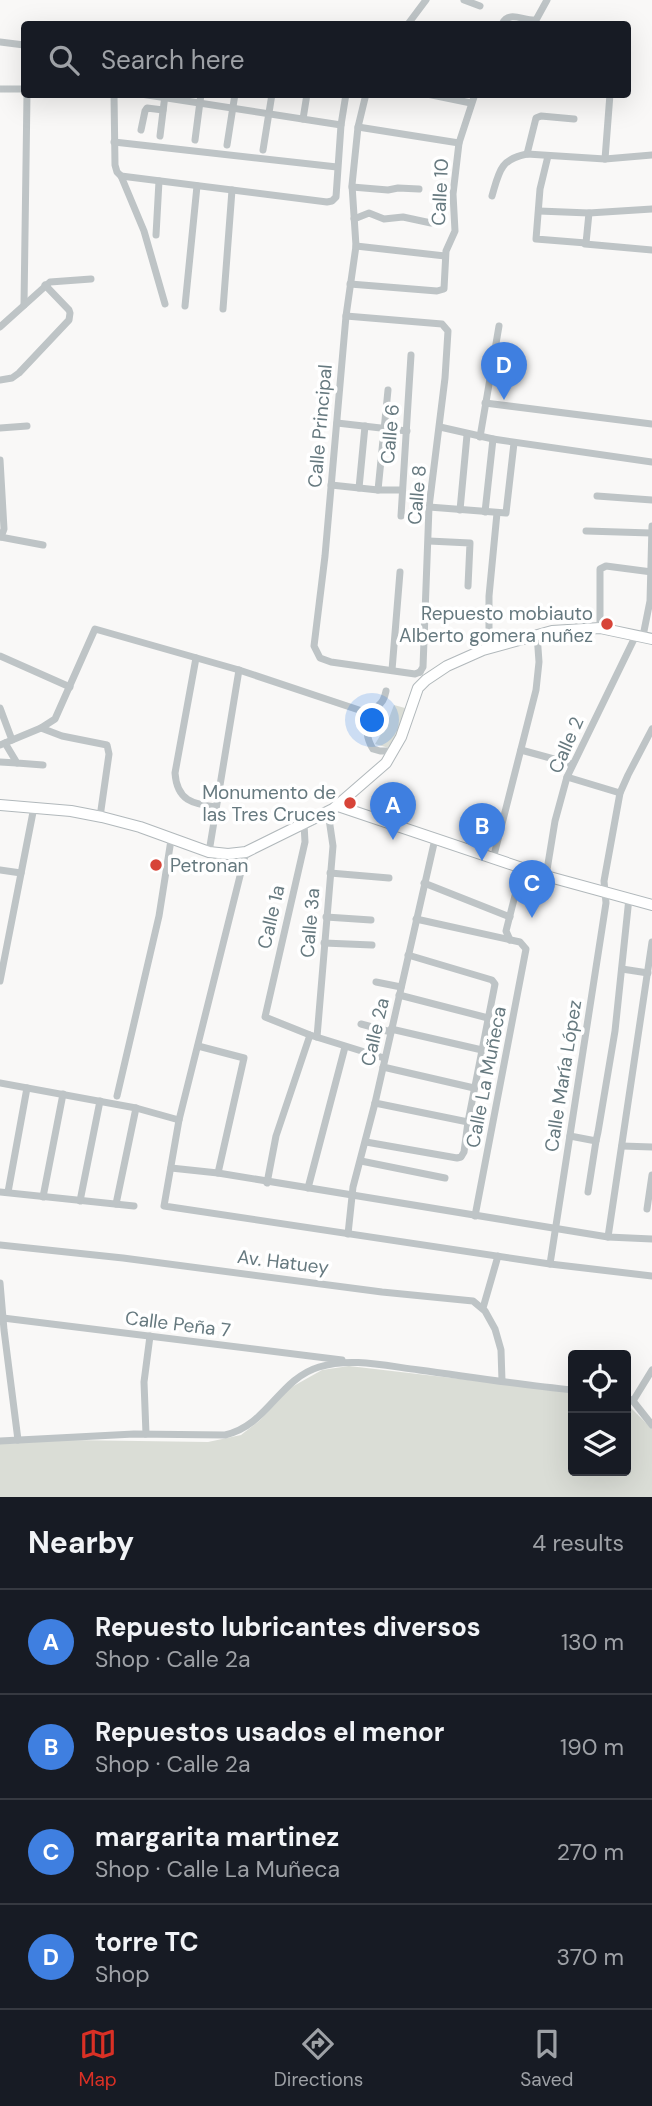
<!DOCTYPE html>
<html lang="en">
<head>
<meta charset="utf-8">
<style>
  body { margin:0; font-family:"DM Sans",sans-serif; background:#242831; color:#f1f3f6 }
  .controls { position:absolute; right:21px; bottom:21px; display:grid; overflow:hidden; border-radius:7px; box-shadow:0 7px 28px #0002 }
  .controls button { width:63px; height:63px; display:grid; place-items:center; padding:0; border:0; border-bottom:2px solid #363941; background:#171b24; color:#f1f3f6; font:35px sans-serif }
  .you { position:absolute; left:373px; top:721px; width:24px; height:24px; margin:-18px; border:5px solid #fff; border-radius:50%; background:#1a73e8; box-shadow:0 0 0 10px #1a73e833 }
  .badge { display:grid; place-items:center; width:46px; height:46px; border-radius:50%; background:#d93025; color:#fff; font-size:23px; font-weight:700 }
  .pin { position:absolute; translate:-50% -58px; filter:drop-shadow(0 2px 4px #0008) }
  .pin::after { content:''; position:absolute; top:37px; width:24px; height:21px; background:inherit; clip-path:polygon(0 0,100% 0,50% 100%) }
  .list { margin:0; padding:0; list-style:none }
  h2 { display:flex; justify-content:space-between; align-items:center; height:91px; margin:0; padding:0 28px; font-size:30px }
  h2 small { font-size:23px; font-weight:400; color:#9ea1a6 }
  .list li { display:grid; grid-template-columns:46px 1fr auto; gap:21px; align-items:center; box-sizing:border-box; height:105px; padding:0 28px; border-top:2px solid #363941 }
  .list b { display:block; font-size:26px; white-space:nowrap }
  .list p { margin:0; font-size:23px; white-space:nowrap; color:#9ea1a6 }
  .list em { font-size:23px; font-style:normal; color:#9ea1a6 }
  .icon { flex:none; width:38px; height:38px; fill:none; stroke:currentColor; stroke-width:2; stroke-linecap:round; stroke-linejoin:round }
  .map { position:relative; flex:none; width:652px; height:1497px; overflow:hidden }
  .search { position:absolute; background:#171b24; box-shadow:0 7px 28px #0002; left:21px; right:21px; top:21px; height:77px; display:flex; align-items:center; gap:18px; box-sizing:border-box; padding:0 24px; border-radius:7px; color:#9ea1a6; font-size:26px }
  .sheet { height:511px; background:#171b24 }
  nav { display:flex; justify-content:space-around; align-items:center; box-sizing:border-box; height:98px; border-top:2px solid #363941; background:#171b24; font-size:19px; color:#9ea1a6 }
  nav a { display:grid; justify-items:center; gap:4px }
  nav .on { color:#d93025 }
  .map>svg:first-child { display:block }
  .green { fill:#daddd6 }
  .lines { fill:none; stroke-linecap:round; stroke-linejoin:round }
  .secondary-casing { stroke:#b1b8bb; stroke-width:12 }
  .street { stroke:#bec4c6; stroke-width:7 }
  .secondary { stroke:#fff; stroke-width:10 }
  .poi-dot { fill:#d74438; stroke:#fff; stroke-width:2.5 }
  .labels { text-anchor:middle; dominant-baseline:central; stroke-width:7; stroke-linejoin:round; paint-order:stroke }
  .street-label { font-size:19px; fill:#66797f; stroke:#fff }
  .poi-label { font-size:19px; fill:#66797f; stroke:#fff; text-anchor:end }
</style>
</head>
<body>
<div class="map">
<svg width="652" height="1497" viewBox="0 0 652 1497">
  <rect width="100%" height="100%" fill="#f9f8f7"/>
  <g class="green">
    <path d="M394,705l11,3 -7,24 -9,16 -14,-4 11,-18z"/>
    <path d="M349,1366l224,26v79h53v-68l26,26v68h-652v-53l70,-4 138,2 33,-7 18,-14 31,-33 32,-18z"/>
  </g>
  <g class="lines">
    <defs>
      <g id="secondary">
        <path d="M0,805l71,6 31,6 38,10 69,25 19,2 18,-2 87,-43 53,-46 15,-26 17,-49 8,-8 21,-14 36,-16 69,-19 48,-3 52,11"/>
        <path d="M338,806l208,70 106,29"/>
      </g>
    </defs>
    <use href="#secondary" class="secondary-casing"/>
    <g class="street">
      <path d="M464,0l16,6"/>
      <path d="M408,24l18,-24"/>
      <path d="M502,24c7,-14 21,-3 34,-4l11,-20"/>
      <path d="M0,42l24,3"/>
      <path d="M0,89h24"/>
      <path d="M114,94l1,71 2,7 4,4 206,26 5,-1 4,-4 5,-72 5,-31"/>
      <path d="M141,94l200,31"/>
      <path d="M366,94l-8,33 -6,58 4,61 -10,70 -21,240 -11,90 6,12 11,4 84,12 5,-2"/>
      <path d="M427,94l44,9"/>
      <path d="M303,119l4,-25"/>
      <path d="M358,127l101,16"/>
      <path d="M141,130l4,-19 2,-3 16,2"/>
      <path d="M160,136l5,-41"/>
      <path d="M195,140l6,-46"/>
      <path d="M114,142l223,25"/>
      <path d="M227,145l8,-51"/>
      <path d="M263,150l9,-56"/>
      <path d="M527,154l9,-36 5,-2 33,3"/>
      <path d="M548,156l-8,33 -4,50 50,4 3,-30"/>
      <path d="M605,159l5,-65"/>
      <path d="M121,176l23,55 21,73"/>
      <path d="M352,187l36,3 10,-2 21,1"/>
      <path d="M492,196c7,-24 8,-37 35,-42l78,5 47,-4"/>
      <path d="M539,211l50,2 63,-4"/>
      <path d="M354,219l15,-6 15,6 19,-2 28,6"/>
      <path d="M156,235l3,-54"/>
      <path d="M585,244l67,6"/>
      <path d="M356,246l89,10"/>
      <path d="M350,284l87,7 7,-2 2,-38 9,-20 -2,-37 6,-51 16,-49"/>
      <path d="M24,305l3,-211"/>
      <path d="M185,306l12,-120"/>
      <path d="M223,309l9,-119"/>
      <path d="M346,316l96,8 6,7 -3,47 -16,129 -6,160 -3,5"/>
      <path d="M0,327l50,-45 41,-3"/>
      <path d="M0,380l12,-2 7,-5 50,-53 1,-7 -1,-3 -24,-25"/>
      <path d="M485,403l167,21"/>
      <path d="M337,423l70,8"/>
      <path d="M440,427l53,12 159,23"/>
      <path d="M0,428l27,-2"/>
      <path d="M480,437l19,-111"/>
      <path d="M0,460l4,69 -3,8"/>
      <path d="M331,485l47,5h23"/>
      <path d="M359,488l6,-62"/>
      <path d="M378,490l10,-100"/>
      <path d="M597,496l55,4"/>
      <path d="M429,507l77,6 8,-70"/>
      <path d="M460,510l7,-75"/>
      <path d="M485,512l8,-73"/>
      <path d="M401,516l10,-161"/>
      <path d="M586,531l65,2"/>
      <path d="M0,537l43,8"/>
      <path d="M429,541l41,2 -2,43"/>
      <path d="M600,628v-59l6,-3 46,6"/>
      <path d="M643,636l7,-35 2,-75"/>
      <path d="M489,648v-52l8,-83"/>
      <path d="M0,656l70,31"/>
      <path d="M196,658l-21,115c2,28 18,31 41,34"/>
      <path d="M392,670l8,-98"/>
      <path d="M386,691c-3,16 -9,12 -16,24 -6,9 -3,25 3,34l7,2h14"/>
      <path d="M0,708l12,32"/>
      <path d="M41,728l21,8 45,9 2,9 -9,63"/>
      <path d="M5,743l12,20 26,2"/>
      <path d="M0,745l41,-17 14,-9 40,-90 144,41 132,44"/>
      <path d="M521,750l51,14"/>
      <path d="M0,762l17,1"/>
      <path d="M567,777l53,16"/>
      <path d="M304,824l1,18 -40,175 45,18 74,23"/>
      <path d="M209,852l30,-182"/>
      <path d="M246,852l-67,268 -15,86 386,58 102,12"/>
      <path d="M493,859l43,-169 3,-28 -2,-28"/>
      <path d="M0,870l21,3"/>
      <path d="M330,873l59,5"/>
      <path d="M546,876l9,-55 12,-44 69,-142"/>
      <path d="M424,883l86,34"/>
      <path d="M326,917l45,3"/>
      <path d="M416,919l104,23 6,7 -51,267"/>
      <path d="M510,940l-4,-9 16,-63"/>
      <path d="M324,943l48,2"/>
      <path d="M622,969l26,4"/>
      <path d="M0,981l34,-174"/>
      <path d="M376,982l25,5"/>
      <path d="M399,995l89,23"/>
      <path d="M361,1024l30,8"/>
      <path d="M391,1029l91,21"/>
      <path d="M317,1037l16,-191 -5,-34"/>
      <path d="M198,1046l46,12 -26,115"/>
      <path d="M383,1067l91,21"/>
      <path d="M0,1083l136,25 43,12"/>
      <path d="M117,1096l42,-180 12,-76"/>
      <path d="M375,1103l93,19"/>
      <path d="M570,1136l26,5 2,-9 17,-101 14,-133"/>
      <path d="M366,1142l91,16 4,-1 3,-5 4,-30 27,-138 -3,-4 -84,-25"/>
      <path d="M622,1146l30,1"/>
      <path d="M361,1161l84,17"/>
      <path d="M171,1168l47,5 390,64 44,2"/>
      <path d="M267,1183l9,-47 34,-101"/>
      <path d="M308,1188l37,-141"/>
      <path d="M0,1192l134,14"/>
      <path d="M8,1192l19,-104"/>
      <path d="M588,1192l8,-51"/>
      <path d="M43,1197l20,-103"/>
      <path d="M80,1201l20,-100"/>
      <path d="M116,1204l20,-96"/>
      <path d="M647,1209l5,-34"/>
      <path d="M348,1234l5,-47 22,-84 60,-264"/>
      <path d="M608,1237l44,-295"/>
      <path d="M0,1245l123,13 259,34 91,9 12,10 10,18 6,21 1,31"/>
      <path d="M550,1264l56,-361 -2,-22 16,-88 8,-18 24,-46"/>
      <path d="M0,1283l4,47 14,110"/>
      <path d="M483,1308l15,-52"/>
      <path d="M3,1318l339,42"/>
      <path d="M626,1397l7,4 19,24"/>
      <path d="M633,1401l19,-31"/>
      <path d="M146,1434l-2,-52 6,-46"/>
      <path d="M0,1441l134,-7 91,1c42,-9 54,-56 94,-68 32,-10 67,-1 100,3 52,7 103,15 154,20"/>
    </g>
    <use href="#secondary" class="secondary"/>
  </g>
  <g class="poi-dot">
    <circle cx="607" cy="624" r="7"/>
    <circle cx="350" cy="803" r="7"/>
    <circle cx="156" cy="865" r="7"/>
  </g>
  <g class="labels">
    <g class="street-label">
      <text transform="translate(440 192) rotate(-87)">Calle 10</text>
      <text transform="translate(320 426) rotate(-85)">Calle Principal</text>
      <text transform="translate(390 434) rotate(-85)">Calle 6</text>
      <text transform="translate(417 495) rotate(-85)">Calle 8</text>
      <text transform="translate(566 745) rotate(-66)">Calle 2</text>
      <text transform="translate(271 917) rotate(-77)">Calle 1a</text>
      <text transform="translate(310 923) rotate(-85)">Calle 3a</text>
      <text transform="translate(375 1032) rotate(-77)">Calle 2a</text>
      <text transform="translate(563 1076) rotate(-81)">Calle María López</text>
      <text transform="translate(486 1077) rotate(-79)">Calle La Muñeca</text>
      <text transform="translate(283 1262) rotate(7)">Av. Hatuey</text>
      <text transform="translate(178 1324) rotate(7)">Calle Peña 7</text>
    </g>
    <g class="poi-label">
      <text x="593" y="613">Repuesto mobiauto<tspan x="593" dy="22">Alberto gomera nuñez</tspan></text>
      <text x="336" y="792">Monumento de<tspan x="336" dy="22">las Tres Cruces</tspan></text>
      <text x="170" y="865" text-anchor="start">Petronan</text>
    </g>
  </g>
</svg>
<div class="controls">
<button><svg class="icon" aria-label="locate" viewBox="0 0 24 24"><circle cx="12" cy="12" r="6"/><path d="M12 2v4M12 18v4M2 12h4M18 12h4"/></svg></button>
<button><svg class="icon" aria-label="layers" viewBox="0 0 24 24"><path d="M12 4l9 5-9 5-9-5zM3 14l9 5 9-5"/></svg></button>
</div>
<div class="you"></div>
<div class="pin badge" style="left:393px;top:840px;background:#3f7fe0">A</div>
<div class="pin badge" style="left:482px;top:861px;background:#3f7fe0">B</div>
<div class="pin badge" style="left:532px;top:918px;background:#3f7fe0">C</div>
<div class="pin badge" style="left:504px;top:400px;background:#3f7fe0">D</div>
<div class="search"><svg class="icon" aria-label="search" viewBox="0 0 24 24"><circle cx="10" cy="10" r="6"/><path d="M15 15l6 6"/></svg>Search here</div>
</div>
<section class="sheet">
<h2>Nearby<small>4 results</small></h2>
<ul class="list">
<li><span class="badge" style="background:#3f7fe0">A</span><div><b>Repuesto lubricantes diversos</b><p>Shop · Calle 2a</p></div><em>130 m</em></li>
<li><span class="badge" style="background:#3f7fe0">B</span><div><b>Repuestos usados el menor</b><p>Shop · Calle 2a</p></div><em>190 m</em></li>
<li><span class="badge" style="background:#3f7fe0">C</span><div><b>margarita martinez</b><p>Shop · Calle La Muñeca</p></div><em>270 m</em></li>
<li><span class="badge" style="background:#3f7fe0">D</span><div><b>torre TC</b><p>Shop</p></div><em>370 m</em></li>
</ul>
</section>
<nav>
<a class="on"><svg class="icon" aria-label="map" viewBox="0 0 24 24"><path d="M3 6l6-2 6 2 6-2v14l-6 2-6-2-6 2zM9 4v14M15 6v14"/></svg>Map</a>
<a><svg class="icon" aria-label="directions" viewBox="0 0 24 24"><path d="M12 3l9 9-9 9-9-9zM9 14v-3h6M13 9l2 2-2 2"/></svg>Directions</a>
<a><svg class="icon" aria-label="saved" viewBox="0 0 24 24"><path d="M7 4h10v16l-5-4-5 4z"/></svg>Saved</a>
</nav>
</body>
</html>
